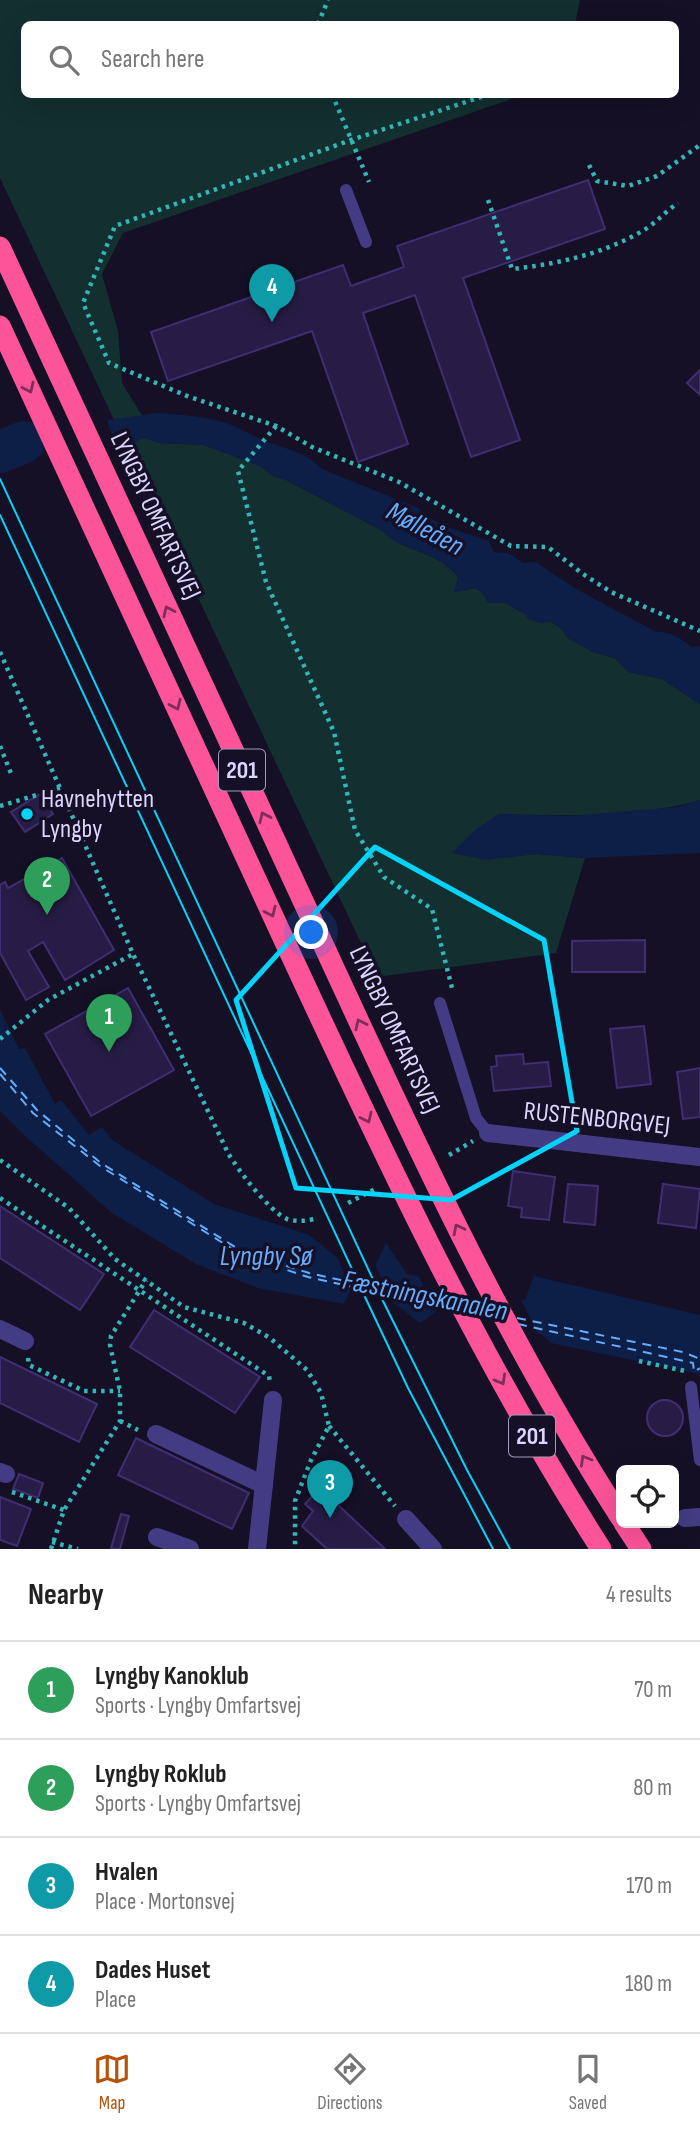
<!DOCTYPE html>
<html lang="en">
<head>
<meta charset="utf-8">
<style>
  body { margin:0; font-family:"Sofia Sans Condensed",sans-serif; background:#f6f6f6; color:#222 }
  .controls { position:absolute; right:21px; bottom:21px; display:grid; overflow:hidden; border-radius:10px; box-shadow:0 7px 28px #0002 }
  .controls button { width:63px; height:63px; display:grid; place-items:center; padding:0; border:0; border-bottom:2px solid #e0e0e0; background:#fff; color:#222; font:35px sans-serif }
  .you { position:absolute; left:312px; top:933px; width:24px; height:24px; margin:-18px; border:5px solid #fff; border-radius:50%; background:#1a73e8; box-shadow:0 0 0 10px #1a73e833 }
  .badge { display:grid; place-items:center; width:46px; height:46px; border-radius:50%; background:#b45309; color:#fff; font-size:23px; font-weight:700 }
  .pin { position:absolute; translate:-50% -58px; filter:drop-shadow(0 2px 4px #0008) }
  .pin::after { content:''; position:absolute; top:37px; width:24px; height:21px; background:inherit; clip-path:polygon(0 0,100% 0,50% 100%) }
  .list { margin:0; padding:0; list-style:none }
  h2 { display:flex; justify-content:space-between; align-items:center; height:91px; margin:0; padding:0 28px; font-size:30px }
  h2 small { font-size:23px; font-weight:400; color:#767676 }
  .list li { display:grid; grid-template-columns:46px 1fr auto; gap:21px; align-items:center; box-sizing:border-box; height:98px; padding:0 28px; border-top:2px solid #e0e0e0 }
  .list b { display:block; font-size:26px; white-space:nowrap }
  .list p { margin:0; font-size:23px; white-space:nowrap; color:#767676 }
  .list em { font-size:23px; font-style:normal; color:#767676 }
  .icon { flex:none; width:38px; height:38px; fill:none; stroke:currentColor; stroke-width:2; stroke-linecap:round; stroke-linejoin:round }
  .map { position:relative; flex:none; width:700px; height:1549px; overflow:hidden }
  .search { position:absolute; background:#fff; box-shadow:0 7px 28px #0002; left:21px; right:21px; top:21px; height:77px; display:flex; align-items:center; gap:18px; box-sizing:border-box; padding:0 24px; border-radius:10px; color:#767676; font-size:26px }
  .sheet { height:483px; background:#fff }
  nav { display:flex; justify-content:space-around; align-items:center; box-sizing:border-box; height:98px; border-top:2px solid #e0e0e0; background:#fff; font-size:19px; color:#767676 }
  nav a { display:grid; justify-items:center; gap:4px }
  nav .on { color:#b45309 }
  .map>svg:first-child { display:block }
  .green { fill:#132f30 }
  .water { fill:#0d1f47 }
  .pier { fill:#151026 }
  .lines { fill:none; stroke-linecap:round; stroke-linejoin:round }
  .river { stroke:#0d1f47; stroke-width:42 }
  .ferry { stroke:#65adfc; stroke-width:2; stroke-dasharray:9 7; stroke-linecap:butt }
  .building { fill:#271c46; stroke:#402e72; stroke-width:2 }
  .path { stroke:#32b6b6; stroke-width:4.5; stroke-dasharray:3.5 5; stroke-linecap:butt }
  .service { stroke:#433c84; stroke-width:12 }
  .minor { stroke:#433c84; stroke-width:18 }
  .motorway { stroke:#fc5399; stroke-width:21 }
  .tram { stroke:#05d3fa; stroke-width:2 }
  .oneway { stroke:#7d2e5a }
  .marked { fill:none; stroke:#05d3fa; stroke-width:5; stroke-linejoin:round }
  .poi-dot { fill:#05d3fa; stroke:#151026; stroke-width:2.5 }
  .labels { text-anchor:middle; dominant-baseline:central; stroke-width:7; stroke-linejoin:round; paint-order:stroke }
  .shield { fill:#151026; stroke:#a09abd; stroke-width:2 }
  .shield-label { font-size:24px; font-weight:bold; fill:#dcd5fe }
  .street-label { font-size:26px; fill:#dcd5fe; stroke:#151026 }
  .poi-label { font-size:26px; fill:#dcd5fe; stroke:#151026; text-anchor:start }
  .water-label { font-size:28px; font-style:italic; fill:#65adfc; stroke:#151026 }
</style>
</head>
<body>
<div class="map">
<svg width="700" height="1549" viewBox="0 0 700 1549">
  <rect width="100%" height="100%" fill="#151026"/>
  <path class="green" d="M0,0h580l-5,24h-551v70l499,1 -400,138 -21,41 16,57 4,52 37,60 45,2 56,21 13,10 13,4 95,50c5,4 9,8 14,11 20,11 51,16 63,37l-4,14 21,-4 8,5 5,10h18l35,20 9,-2 11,7 7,10 25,14 22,6 14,14 33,7 38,25v96c-60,18 -138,16 -200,14l-47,38 32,7 51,-5 49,4 -29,95 -179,24 -377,-799z"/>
  <g class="water">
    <path d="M158,413c24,2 47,3 71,11 15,6 29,15 45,20 19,7 34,10 48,25l96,39c18,18 47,25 71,33l5,11 14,1 15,10 13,-1c37,28 79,47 120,70 15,-1 24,6 36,15l8,-1v58l-38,-25 -33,-7 -14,-14 -22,-6 -25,-14 -7,-10 -11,-7 -9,2 -11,-3 -7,-7 -17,-10h-18l-6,-10 -7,-5 -21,4 4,-14c-11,-21 -43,-26 -63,-37 -5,-3 -9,-7 -14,-11l-95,-50 -13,-4 -13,-10 -56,-21 -45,-2 -16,-5 -9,5 -6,-9 -16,1 -5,-15z"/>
    <path d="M700,800v53l-115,5 -49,-4 -51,6 -33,-7 23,-23 24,-16 70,2 108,-9z"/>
    <path d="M0,1010l19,39 6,-1 30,56 6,-4 28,35 13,-8 10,13 102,64 95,31 29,23 37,8 11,-23 21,31 118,26 9,-24 166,39v59l-149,-31 -9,-8 -105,-24 -17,12 -29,-22 -41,-10 -6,13 -86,-16 -62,-24 -84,-51 -88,-78 -24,-24z"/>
  </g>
  <g class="pier">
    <path d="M336,1255l39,9 18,40 -39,-9z"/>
    <path d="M417,1273l102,23 21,41 -102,-23z"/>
  </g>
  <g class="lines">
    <path class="river" d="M0,452l24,-10"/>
    <g class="ferry">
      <path d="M0,1068l37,42 64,53 142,89 66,21 141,31"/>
      <path d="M0,1074l33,39 67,53 142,89 66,22 143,32"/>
      <path d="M473,1308l18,4"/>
      <path d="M477,1315l15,3"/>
      <path d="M517,1318l166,34 17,7"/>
      <path d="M518,1324l175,39 1,9 6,-4"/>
    </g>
  </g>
  <g class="building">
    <path d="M588,180l17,49 -142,49 57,162 -49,17 -56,-162 -52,18 45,131 -50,18 -46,-131 -144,50 -17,-49 192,-67 8,21 53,-19 -7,-21z"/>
    <path d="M700,370v25l-13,-12z"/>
    <path d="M40,794l13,20 -28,18 -14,-20z"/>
    <path d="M62,858l52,92 -49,30 -22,-38 -15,9 21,36 -23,13 -26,-47v-68l5,-3 3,6z"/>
    <path d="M645,940v32h-73v-31z"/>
    <path d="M128,988l46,82 -83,46 -46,-82z"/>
    <path d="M644,1026l7,58 -34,4 -7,-59z"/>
    <path d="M523,1054l1,10 24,-2 3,24 -57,5 -3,-24 6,-1 -1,-10z"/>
    <path d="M700,1068v49l-17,2 -6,-47z"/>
    <path d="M513,1171l42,6 -6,43 -28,-3 1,-9 -14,-2z"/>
    <path d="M568,1184l30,2 -3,39 -31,-3z"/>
    <path d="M663,1184l37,5 -4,39 -38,-5z"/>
    <path d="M0,1206l104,68 -24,36 -80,-52z"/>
    <path d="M154,1310l106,67 -25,36 -105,-66z"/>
    <path d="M0,1357l97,47 -18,38 -79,-39z"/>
    <circle cx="665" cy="1418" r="18"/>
    <path d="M136,1438l113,55 -17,36 -114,-54z"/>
    <path d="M19,1474l24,9 -5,15 -25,-9z"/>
    <path d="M320,1488l65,61h-58l-25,-23 11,-15 -8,-7z"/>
    <path d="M0,1497l31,12 -14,37 -17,-6z"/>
    <path d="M121,1514l8,2 -9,33h-5l-4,-1z"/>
  </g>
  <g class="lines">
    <g class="path">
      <path d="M318,24l10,-24"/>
      <path d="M332,94l37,88"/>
      <path d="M490,94l-139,46 -236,86 -32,77 26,60 78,33 89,30 36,21 87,35 112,64 37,1 35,27 28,18 89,39"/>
      <path d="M589,165l8,16 31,5 29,-10 43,-31"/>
      <path d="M488,200l24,69c45,-5 92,-15 132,-39 12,-7 22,-19 34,-27"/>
      <path d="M276,426l-38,45 28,111 68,150 21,98 29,47 48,32 21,83"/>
      <path d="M0,652l133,302 95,199c10,17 41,58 59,66 10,3 18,2 28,0"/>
      <path d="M0,746l12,30"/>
      <path d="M0,806l60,-18"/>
      <path d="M0,1039l48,-39 85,-46"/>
      <path d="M449,1155l24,-14"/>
      <path d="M0,1160l69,48 46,51 69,48 60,16 26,15 37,32 14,23 8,33 -18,34 -16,41v48"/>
      <path d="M0,1198l269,178 1,6"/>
      <path d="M348,1203l27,-14"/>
      <path d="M28,1358l1,7 55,26h36"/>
      <path d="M639,1361l46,10"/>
      <path d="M120,1421l18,9"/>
      <path d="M329,1426l66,80"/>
      <path d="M12,1492l52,18"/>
      <path d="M52,1542l26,7"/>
      <path d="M51,1549l13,-39 56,-89v-30l-10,-46 1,-9 35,-56"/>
    </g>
    <g class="service">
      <path d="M346,190l20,52"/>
      <path d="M440,1003l36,115 12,15"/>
      <path d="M691,1387l9,73"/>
    </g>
    <g class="minor">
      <path d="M488,1133l212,24"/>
      <path d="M0,1329l25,12"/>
      <path d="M156,1434l108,51"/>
      <path d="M0,1472l6,2"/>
      <path d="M685,1518l15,-1"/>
      <path d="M406,1519l27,30"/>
      <path d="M157,1537l33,12"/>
      <path d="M257,1549l16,-149"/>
    </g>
    <g class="motorway">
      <path d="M0,247c104,224 207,448 311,671 94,204 188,411 310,600"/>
      <path d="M0,326c93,201 186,402 279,603 98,212 196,423 322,620"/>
      <path d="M624,1523l17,26"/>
    </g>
    <g class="tram">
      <path d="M0,479l383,822 84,169 43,79"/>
      <path d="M0,515l365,782 43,91 85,161"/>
    </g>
  </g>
  <defs><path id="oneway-chevron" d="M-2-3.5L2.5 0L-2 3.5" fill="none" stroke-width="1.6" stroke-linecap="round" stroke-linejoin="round" transform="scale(1.75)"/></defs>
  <g class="oneway">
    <use href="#oneway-chevron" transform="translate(29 388) rotate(65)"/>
    <use href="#oneway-chevron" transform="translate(168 611) rotate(-115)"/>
    <use href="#oneway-chevron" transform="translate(176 705) rotate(65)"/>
    <use href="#oneway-chevron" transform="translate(264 817) rotate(-115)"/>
    <use href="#oneway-chevron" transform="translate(271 912) rotate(65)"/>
    <use href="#oneway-chevron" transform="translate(360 1024) rotate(-115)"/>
    <use href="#oneway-chevron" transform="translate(367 1118) rotate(65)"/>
    <use href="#oneway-chevron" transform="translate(458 1229) rotate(-117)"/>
    <use href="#oneway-chevron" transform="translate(501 1380) rotate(61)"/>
    <use href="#oneway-chevron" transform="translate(585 1460) rotate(-120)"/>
  </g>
  <path class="marked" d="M375,847l169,93 33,191 -126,69 -155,-12 -60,-188z"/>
  <circle class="poi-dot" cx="27" cy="814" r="7"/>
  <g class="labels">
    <g class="shield">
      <rect x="219" y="749.5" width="46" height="41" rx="5"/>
      <rect x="509" y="1415.5" width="46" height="41" rx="5"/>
    </g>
    <g class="shield-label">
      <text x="242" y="770">201</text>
      <text x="532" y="1436">201</text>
    </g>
    <g class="street-label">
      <text transform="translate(155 516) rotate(65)">LYNGBY OMFARTSVEJ</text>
      <text transform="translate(394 1030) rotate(65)">LYNGBY OMFARTSVEJ</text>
      <text transform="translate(597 1119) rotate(6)">RUSTENBORGVEJ</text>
    </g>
    <g class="poi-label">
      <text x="41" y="799">Havnehytten<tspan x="41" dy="30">Lyngby</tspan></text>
    </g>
    <g class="water-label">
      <text transform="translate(425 529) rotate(28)">Mølleåen</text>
      <text x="266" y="1256">Lyngby Sø</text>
      <text transform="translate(425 1296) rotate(11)">Fæstningskanalen</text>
    </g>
  </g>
</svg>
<div class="controls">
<button><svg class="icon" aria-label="locate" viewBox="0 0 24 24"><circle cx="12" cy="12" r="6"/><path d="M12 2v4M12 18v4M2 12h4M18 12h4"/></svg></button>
</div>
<div class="you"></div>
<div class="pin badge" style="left:109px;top:1052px;background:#2e9e5b">1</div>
<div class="pin badge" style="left:47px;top:915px;background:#2e9e5b">2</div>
<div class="pin badge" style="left:330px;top:1518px;background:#0f9aa8">3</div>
<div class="pin badge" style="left:272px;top:322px;background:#0f9aa8">4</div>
<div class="search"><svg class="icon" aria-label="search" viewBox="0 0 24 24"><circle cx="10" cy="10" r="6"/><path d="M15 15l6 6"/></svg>Search here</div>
</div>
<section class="sheet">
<h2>Nearby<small>4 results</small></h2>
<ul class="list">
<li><span class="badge" style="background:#2e9e5b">1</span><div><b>Lyngby Kanoklub</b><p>Sports · Lyngby Omfartsvej</p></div><em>70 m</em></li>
<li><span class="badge" style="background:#2e9e5b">2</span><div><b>Lyngby Roklub</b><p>Sports · Lyngby Omfartsvej</p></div><em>80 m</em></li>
<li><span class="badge" style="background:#0f9aa8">3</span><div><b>Hvalen</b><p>Place · Mortonsvej</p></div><em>170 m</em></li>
<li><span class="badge" style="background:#0f9aa8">4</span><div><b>Dades Huset</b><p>Place</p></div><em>180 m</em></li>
</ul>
</section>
<nav>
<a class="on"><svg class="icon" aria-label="map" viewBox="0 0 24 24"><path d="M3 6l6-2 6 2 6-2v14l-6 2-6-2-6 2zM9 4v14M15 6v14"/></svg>Map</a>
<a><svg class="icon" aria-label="directions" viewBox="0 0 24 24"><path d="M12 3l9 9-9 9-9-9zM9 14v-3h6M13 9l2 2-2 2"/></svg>Directions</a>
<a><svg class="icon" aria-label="saved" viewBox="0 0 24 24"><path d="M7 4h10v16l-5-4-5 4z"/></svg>Saved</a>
</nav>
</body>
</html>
